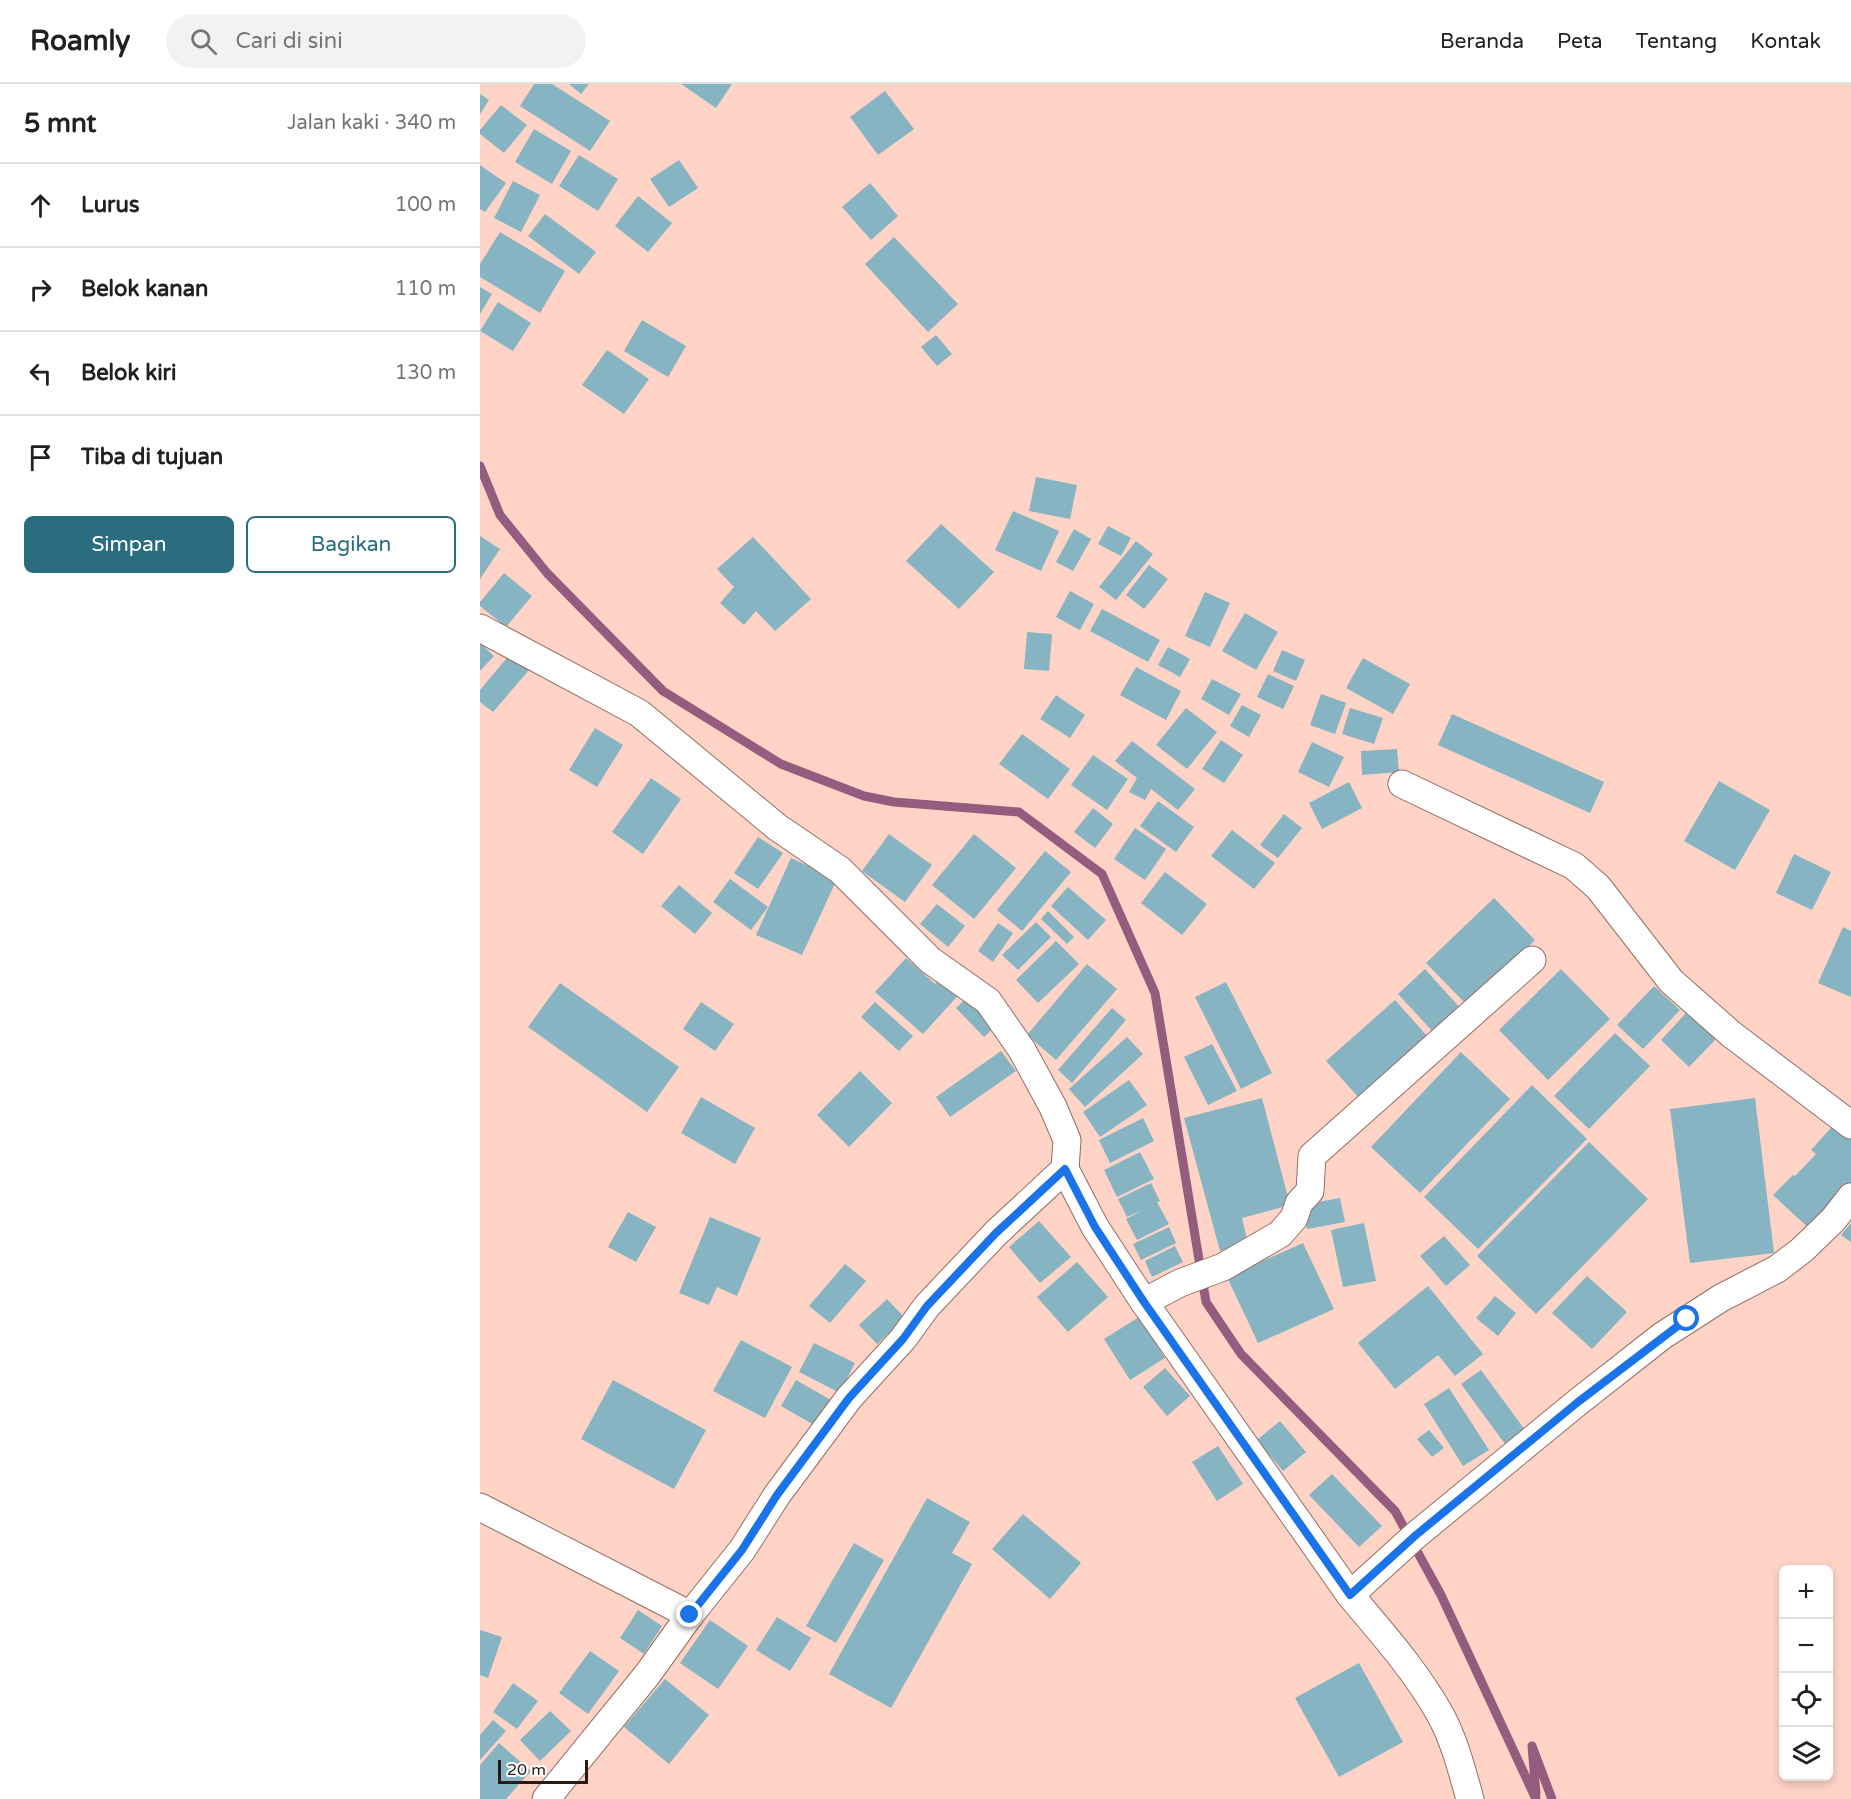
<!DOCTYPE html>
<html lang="id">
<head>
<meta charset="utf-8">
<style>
  body { margin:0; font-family:"Varela Round",sans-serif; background:#f2f2f2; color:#202124 }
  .controls { position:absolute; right:18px; bottom:18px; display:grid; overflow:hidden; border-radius:9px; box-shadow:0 3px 9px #0003 }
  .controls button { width:54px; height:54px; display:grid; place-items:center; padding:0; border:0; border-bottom:2px solid #e0e0e0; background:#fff; color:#202124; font:30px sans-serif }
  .scale { position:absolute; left:18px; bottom:15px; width:90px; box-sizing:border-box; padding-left:6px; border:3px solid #291a15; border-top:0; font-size:16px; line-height:21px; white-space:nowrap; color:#291a15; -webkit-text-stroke:4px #fff; paint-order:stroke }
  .stop { position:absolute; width:18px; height:18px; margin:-14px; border:4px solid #1a73e8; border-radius:50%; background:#fff }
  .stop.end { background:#1a73e8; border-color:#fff; box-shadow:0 2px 6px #0008 }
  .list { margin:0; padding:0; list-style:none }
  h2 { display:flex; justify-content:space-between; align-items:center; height:78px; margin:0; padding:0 24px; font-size:26px }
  h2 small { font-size:20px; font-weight:400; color:#757577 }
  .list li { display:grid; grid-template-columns:39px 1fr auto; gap:18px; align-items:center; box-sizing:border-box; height:84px; padding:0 24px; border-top:2px solid #e0e0e0 }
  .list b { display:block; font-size:22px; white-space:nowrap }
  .list em { font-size:20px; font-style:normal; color:#757577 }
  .actions { display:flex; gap:12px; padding:18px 24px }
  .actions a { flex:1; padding:14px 0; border:2px solid #2a6d7e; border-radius:9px; text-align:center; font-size:21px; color:#2a6d7e }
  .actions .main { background:#2a6d7e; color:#fff }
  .icon { flex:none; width:33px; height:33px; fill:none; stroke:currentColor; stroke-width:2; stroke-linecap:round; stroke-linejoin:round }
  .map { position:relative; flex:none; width:1371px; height:1715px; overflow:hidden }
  header { display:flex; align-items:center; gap:36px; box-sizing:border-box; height:84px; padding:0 30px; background:#fff; border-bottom:2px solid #e0e0e0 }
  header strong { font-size:28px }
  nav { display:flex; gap:33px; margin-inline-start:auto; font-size:21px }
  .search { width:420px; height:54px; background:#f2f2f2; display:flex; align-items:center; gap:15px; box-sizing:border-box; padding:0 21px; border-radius:33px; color:#757577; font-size:22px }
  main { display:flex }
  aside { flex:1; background:#fff }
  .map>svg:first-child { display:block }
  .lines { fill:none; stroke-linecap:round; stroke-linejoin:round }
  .stream { stroke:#955c7f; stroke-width:9 }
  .building { fill:#86b4c2 }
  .minor-casing { stroke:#946e62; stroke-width:29 }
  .minor { stroke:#fff; stroke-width:27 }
  .route { stroke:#1a73e8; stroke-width:8 }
</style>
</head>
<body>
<header>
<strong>Roamly</strong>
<div class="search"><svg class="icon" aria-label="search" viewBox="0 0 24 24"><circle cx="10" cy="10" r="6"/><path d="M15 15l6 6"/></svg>Cari di sini</div>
<nav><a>Beranda</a><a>Peta</a><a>Tentang</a><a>Kontak</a></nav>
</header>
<main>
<aside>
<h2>5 mnt<small>Jalan kaki · 340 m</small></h2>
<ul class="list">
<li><svg class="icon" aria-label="ahead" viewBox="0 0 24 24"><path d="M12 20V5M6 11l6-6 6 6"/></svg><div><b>Lurus</b></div><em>100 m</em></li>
<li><svg class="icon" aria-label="right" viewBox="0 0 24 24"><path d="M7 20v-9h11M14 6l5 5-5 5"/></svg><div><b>Belok kanan</b></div><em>110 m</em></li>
<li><svg class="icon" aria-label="left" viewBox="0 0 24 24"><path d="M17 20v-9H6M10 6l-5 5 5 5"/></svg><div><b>Belok kiri</b></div><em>130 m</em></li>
<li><svg class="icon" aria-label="arrive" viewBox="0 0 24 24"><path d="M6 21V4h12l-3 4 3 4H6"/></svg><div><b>Tiba di tujuan</b></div></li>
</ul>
<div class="actions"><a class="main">Simpan</a><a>Bagikan</a></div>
</aside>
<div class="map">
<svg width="1371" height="1715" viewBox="0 0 1371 1715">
  <rect width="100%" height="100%" fill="#ffd3c6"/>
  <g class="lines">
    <g class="stream">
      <path d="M0,382l20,49 47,58 116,118 118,73 83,32 30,6 125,10 83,62 53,119 51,309 35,52 154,157 46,84 95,204"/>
      <path d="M1056,1710l-4,-48 20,53"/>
    </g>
  </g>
  <g class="building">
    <path d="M54,0h18l58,37 -20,30 -70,-45z"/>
    <path d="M89,0h20l-8,10z"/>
    <path d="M201,0h51l-16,24z"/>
    <path d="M405,7l29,38 -36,26 -28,-38z"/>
    <path d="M0,10l9,6 -9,14z"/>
    <path d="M21,21l26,20 -23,28 -24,-19v-4z"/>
    <path d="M54,45l37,22 -19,33 -37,-22z"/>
    <path d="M99,71l39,24 -20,32 -39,-25z"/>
    <path d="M199,76l19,28 -29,19 -19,-28z"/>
    <path d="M0,81l26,18 -21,29 -5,-3z"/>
    <path d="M33,97l27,14 -19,37 -27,-14z"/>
    <path d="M390,99l28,33 -27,24 -29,-33z"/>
    <path d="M158,112l34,27 -24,29 -33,-26z"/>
    <path d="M65,130l51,38 -17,22 -51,-38z"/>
    <path d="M20,148l65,39 -25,42 -60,-36v-13z"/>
    <path d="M414,153l64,67 -30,28 -63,-68z"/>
    <path d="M0,203l12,7 -12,20z"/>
    <path d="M18,218l33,21 -18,28 -33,-20z"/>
    <path d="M162,236l44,26 -18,31 -44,-26z"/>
    <path d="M456,251l16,19 -15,12 -16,-19z"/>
    <path d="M127,266l42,29 -25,35 -42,-29z"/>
    <path d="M556,393l41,8 -7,34 -41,-8z"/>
    <path d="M533,427l46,20 -18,40 -46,-21z"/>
    <path d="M461,440l53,48 -35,37 -53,-48z"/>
    <path d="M628,442l23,12 -10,18 -23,-12z"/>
    <path d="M594,445l17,10 -18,32 -17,-9z"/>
    <path d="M0,452l20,13 -20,30z"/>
    <path d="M273,453l58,62 -36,32 -19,-20 -12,14 -24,-22 14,-16 -17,-18z"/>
    <path d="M656,457l17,13 -37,46 -17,-13z"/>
    <path d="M669,481l19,14 -24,30 -18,-14z"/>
    <path d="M24,489l28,23 -26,31 -26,-21v-4z"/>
    <path d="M590,507l24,13 -14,26 -24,-13z"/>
    <path d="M725,508l25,11 -20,44 -25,-11z"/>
    <path d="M622,525l58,31 -12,22 -58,-31z"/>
    <path d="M765,529l33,19 -22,38 -34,-19z"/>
    <path d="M547,548l25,2 -3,37 -25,-2z"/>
    <path d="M0,559l14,13 -14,15z"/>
    <path d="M688,563l22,12 -10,18 -22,-12z"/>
    <path d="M802,566l23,10 -9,21 -23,-10z"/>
    <path d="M30,570l19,16 -36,42 -13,-10v-12z"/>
    <path d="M883,574l47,26 -17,30 -47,-26z"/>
    <path d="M656,583l45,24 -15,29 -46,-25z"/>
    <path d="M788,590l26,12 -11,23 -26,-12z"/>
    <path d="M732,595l29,15 -12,21 -28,-16z"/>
    <path d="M841,610l25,9 -11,31 -25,-9z"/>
    <path d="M576,611l29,20 -15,23 -30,-19z"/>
    <path d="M762,621l19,10 -12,22 -19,-11z"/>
    <path d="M706,624l31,24 -30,37 -31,-24z"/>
    <path d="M870,624l33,10 -9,26 -32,-10z"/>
    <path d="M972,630l152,68 -14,31 -152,-68z"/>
    <path d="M115,644l28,17 -26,42 -28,-17z"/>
    <path d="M542,650l48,35 -22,30 -49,-35z"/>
    <path d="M741,656l22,15 -19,28 -22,-14z"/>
    <path d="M652,657l63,48 -17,21 -27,-21 -6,11 -16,-8 8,-14 -22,-17z"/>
    <path d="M832,658l32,15 -15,30 -31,-15z"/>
    <path d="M917,665l2,23 -37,3 -1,-24z"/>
    <path d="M613,671l35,24 -21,31 -36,-25z"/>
    <path d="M171,694l30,21 -38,55 -31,-22z"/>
    <path d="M1239,697l51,29 -35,60 -51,-29z"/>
    <path d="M869,698l13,26 -40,21 -13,-26z"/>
    <path d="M678,717l36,26 -18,25 -36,-26z"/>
    <path d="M613,724l20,16 -18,24 -21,-16z"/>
    <path d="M804,730l18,14 -24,30 -18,-13z"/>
    <path d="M655,744l31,21 -21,31 -31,-21z"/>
    <path d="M752,746l43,33 -21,26 -43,-33z"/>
    <path d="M409,750l43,31 -27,37 -43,-31z"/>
    <path d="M494,750l42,34 -42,51 -42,-34z"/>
    <path d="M278,753l25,16 -25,36 -24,-16z"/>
    <path d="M565,767l26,21 -49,59 -25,-21z"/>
    <path d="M1314,770l37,18 -19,38 -36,-17z"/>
    <path d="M311,774l46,21 -35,76 -46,-20z"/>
    <path d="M685,788l42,32 -25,31 -41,-32z"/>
    <path d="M250,795l38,28 -17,23 -38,-28z"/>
    <path d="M199,801l33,28 -17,21 -34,-28z"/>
    <path d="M588,803l38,33 -18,20 -37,-34z"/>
    <path d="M1014,814l41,42 -68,65 -41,-42z"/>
    <path d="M457,820l28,22 -17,21 -28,-23z"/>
    <path d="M568,827l26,26 -7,7 -26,-25z"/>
    <path d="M556,838l15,15 -33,33 -16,-15z"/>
    <path d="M518,839l15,10 -20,29 -15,-11z"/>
    <path d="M1363,843l8,4v66l-33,-14z"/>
    <path d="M576,857l23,23 -41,39 -22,-23z"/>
    <path d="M426,874l29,26 9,-10 19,16 -40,44 -48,-42z"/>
    <path d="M607,880l30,25 -61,71 -29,-25z"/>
    <path d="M945,885l37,41 -27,24 -37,-40z"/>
    <path d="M1081,885l49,50 -62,61 -49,-50z"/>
    <path d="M746,898l46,91 -31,16 -46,-92z"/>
    <path d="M80,899l119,84 -32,45 -119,-85z"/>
    <path d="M1174,902l26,24 -37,39 -26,-24z"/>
    <path d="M492,909l28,29 -16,15 -28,-29z"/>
    <path d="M915,916l33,37 -69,61 -33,-37z"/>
    <path d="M221,918l33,22 -19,27 -32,-22z"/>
    <path d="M395,918l38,34 -14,15 -38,-34z"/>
    <path d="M632,924l14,12 -54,63 -14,-13z"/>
    <path d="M1207,928l29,27 -27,28 -28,-27z"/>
    <path d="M1135,949l35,33 -61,63 -35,-33z"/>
    <path d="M647,953l16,17 -58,53 -16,-18z"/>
    <path d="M732,960l25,47 -29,14 -24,-48z"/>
    <path d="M521,967l15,20 -66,46 -14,-20z"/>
    <path d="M981,968l49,47 -90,94 -49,-46z"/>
    <path d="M380,987l32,32 -43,44 -32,-32z"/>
    <path d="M649,996l18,25 -47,32 -17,-25z"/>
    <path d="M1052,1001l55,54 -109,110 -54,-52z"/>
    <path d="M221,1013l54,31 -20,36 -54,-31z"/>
    <path d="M782,1014l28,107 -48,13 6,25 -28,8 -36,-133z"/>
    <path d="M1275,1014l19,155 -84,10 -20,-154z"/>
    <path d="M663,1034l11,23 -44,22 -11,-23z"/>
    <path d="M1359,1035l12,11v62l-37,41 -41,-38 20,-20 2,1 21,-22 -5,-4z"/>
    <path d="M1109,1058l59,57 -112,115 -59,-58z"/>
    <path d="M660,1068l14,27 -37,18 -13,-27z"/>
    <path d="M671,1099l9,18 -3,1 12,22 -32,16 -11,-21 17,-9 -16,7 -9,-18z"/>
    <path d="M860,1114l5,24 -38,7 -5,-24z"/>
    <path d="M148,1128l28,15 -20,35 -28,-15z"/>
    <path d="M230,1133l51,21 -24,58 -20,-9 -8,18 -30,-12z"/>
    <path d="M559,1137l32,36 -31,26 -31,-36z"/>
    <path d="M884,1139l12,58 -33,6 -12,-57z"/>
    <path d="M1371,1139v19l-10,-7z"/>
    <path d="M689,1143l7,16 -35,17 -8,-16z"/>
    <path d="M964,1152l26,29 -24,21 -26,-30z"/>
    <path d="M823,1159l31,66 -76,34 -31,-66z"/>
    <path d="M695,1162l8,16 -31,15 -7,-16z"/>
    <path d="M597,1178l31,35 -40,35 -31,-35z"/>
    <path d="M365,1180l21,17 -36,42 -21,-17z"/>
    <path d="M1107,1192l40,36 -35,37 -40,-36z"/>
    <path d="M948,1202l55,68 -28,22 -17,-21 -43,34 -37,-46z"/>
    <path d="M1015,1212l21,17 -18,23 -22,-18z"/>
    <path d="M407,1215l18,19 -28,26 -18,-19z"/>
    <path d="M659,1233l26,41 -35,22 -26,-41z"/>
    <path d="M261,1256l51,27 -27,51 -52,-27z"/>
    <path d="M334,1259l41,20 -15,30 -41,-21z"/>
    <path d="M685,1284l25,28 -23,20 -24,-29z"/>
    <path d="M1001,1286l44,60 -20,14 -44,-60z"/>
    <path d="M133,1296l93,50 -32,59 -93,-50z"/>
    <path d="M316,1296l40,23 -15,26 -40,-23z"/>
    <path d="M969,1304l40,62 -26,16 -39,-62z"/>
    <path d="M800,1337l26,31 -23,19 -26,-31z"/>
    <path d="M949,1346l15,18 -12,9 -15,-18z"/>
    <path d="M738,1362l25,38 -26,17 -25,-39z"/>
    <path d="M852,1390l50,52 -23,21 -50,-52z"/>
    <path d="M447,1414l43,24 -18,31 20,11 -81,144 -62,-34z"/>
    <path d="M543,1430l58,49 -31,36 -58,-50z"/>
    <path d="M374,1459l30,17 -48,83 -30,-17z"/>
    <path d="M158,1526l24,16 -18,28 -24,-16z"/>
    <path d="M297,1533l34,21 -21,33 -34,-21z"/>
    <path d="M230,1536l38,26 -30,43 -38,-26z"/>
    <path d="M0,1546l22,7 -14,41 -8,-3z"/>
    <path d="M110,1567l29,20 -31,43 -29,-21z"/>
    <path d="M879,1579l44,79 -64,35 -44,-79z"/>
    <path d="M185,1595l44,36 -40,49 -45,-37z"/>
    <path d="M33,1599l25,18 -21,28 -24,-17z"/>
    <path d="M70,1627l21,20 -31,30 -20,-21z"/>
    <path d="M13,1636l13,11 -26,29v-25z"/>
    <path d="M19,1659l32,28 -25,28h-26v-34z"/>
  </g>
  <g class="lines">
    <defs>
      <g id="minor">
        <path d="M0,544l159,85 138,114 63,43 90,90 58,41 34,49 31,57 14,33 -2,29 30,58 49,75 206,293c32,38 67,77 91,121 14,26 21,55 29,83"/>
        <path d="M922,700l172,82 24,21 73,94 60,53 120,91"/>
        <path d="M664,1218l36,-19 43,-16 57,-33 14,-16 5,-15 11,-12 2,-35 220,-196"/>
        <path d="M0,1423l210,108"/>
        <path d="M870,1511l66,-60 162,-133 84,-66 59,-38 56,-29 25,-19 31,-30 18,-23"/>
        <path d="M66,1715l101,-124 43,-60 52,-65 35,-55 72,-97 54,-59 24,-33 69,-73 69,-64"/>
      </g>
    </defs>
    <use href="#minor" class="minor-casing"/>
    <use href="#minor" class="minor"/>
  </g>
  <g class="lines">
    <path class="route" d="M210,1531l52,-65 35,-55 72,-97 54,-59 24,-33 69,-73 69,-64 30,58 49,75 206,293 66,-60 162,-133 109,-83"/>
  </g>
</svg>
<div class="controls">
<button>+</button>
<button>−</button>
<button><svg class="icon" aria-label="locate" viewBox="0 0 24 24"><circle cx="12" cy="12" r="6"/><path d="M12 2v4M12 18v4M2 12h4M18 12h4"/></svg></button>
<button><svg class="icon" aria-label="layers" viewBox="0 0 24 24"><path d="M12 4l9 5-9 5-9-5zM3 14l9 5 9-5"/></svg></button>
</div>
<div class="scale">20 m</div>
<div class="stop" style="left:1207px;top:1235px"></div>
<div class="stop end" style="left:210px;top:1531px"></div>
</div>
</main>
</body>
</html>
